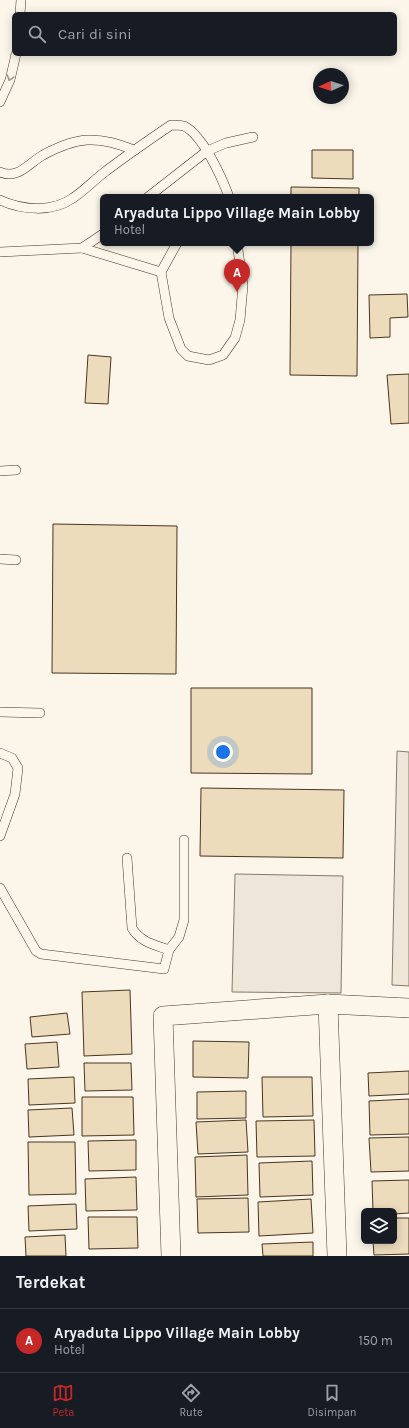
<!DOCTYPE html>
<html lang="id">
<head>
<meta charset="utf-8">
<style>
  body { margin:0; font-family:Karla,sans-serif; background:#20242c; color:#f1f3f6 }
  .controls { position:absolute; right:12px; bottom:12px; display:grid; overflow:hidden; border-radius:6px; box-shadow:0 2px 10px #0003 }
  .controls button { width:36px; height:36px; display:grid; place-items:center; padding:0; border:0; border-bottom:1px solid #363941; background:#171b24; color:#f1f3f6; font:20px sans-serif }
  .compass { position:absolute; left:313px; top:68px; width:36px; height:36px; border-radius:50%; background:#171b24; box-shadow:0 2px 10px #0003; rotate:267deg }
  .you { position:absolute; left:223px; top:752px; width:14px; height:14px; margin:-10px; border:3px solid #fff; border-radius:50%; background:#1a73e8; box-shadow:0 0 0 6px #1a73e833 }
  .badge { display:grid; place-items:center; width:26px; height:26px; border-radius:50%; background:#c62828; color:#fff; font-size:13px; font-weight:700 }
  .pin { position:absolute; translate:-50% -33px; filter:drop-shadow(0 1px 2px #0008) }
  .pin::after { content:''; position:absolute; top:21px; width:14px; height:12px; background:inherit; clip-path:polygon(0 0,100% 0,50% 100%) }
  .popup { position:absolute; left:100px; top:194px; width:274px; height:52px; box-sizing:border-box; display:grid; place-content:center; border-radius:6px; background:#171b24; filter:drop-shadow(0 1px 3px #0005); font-size:13px; white-space:nowrap; color:#9ea1a6 }
  .popup b { font-size:15px; color:#f1f3f6 }
  .popup::after { content:''; position:absolute; left:50%; top:100%; margin-left:-8px; border:8px solid transparent; border-top-color:#171b24 }
  .list { margin:0; padding:0; list-style:none }
  h2 { display:flex; justify-content:space-between; align-items:center; height:52px; margin:0; padding:0 16px; font-size:17px }
  h2 small { font-size:13px; font-weight:400; color:#9ea1a6 }
  .list li { display:grid; grid-template-columns:26px 1fr auto; gap:12px; align-items:center; box-sizing:border-box; height:64px; padding:0 16px; border-top:1px solid #363941 }
  .list b { display:block; font-size:15px; white-space:nowrap }
  .list p { margin:0; font-size:13px; white-space:nowrap; color:#9ea1a6 }
  .list em { font-size:13px; font-style:normal; color:#9ea1a6 }
  .icon { flex:none; width:22px; height:22px; fill:none; stroke:currentColor; stroke-width:2; stroke-linecap:round; stroke-linejoin:round }
  .map { position:relative; flex:none; width:409px; height:1256px; overflow:hidden }
  .search { position:absolute; background:#171b24; box-shadow:0 2px 10px #0003; left:12px; right:12px; top:12px; height:44px; display:flex; align-items:center; gap:10px; box-sizing:border-box; padding:0 14px; border-radius:6px; color:#9ea1a6; font-size:15px }
  .sheet { height:116px; background:#171b24 }
  nav { display:flex; justify-content:space-around; align-items:center; box-sizing:border-box; height:56px; border-top:1px solid #363941; background:#171b24; font-size:11px; color:#9ea1a6 }
  nav a { display:grid; justify-items:center; gap:2px }
  nav .on { color:#c62828 }
  .map>svg:first-child { display:block }
  .green { fill:#ede6d9; stroke:#887966 }
  .building { fill:#ecdcbc; stroke:#4a3520 }
  .lines { fill:none; stroke-linecap:round; stroke-linejoin:round }
  .service-casing { stroke:#4a3520; stroke-width:10 }
  .minor-casing { stroke:#4a3520; stroke-width:20 }
  .service { stroke:#fbf6e9; stroke-width:9 }
  .minor { stroke:#fbf6e9; stroke-width:19 }
  .oneway { stroke:#a29684 }
</style>
</head>
<body>
<div class="map">
<svg width="409" height="1256" viewBox="0 0 409 1256">
  <rect width="100%" height="100%" fill="#fbf6e9"/>
  <g class="green">
    <path d="M397,751l12,1v234l-17,-1z"/>
    <path d="M235,874l108,2 -2,117 -109,-1z"/>
  </g>
  <g class="building">
    <path d="M312,150h41v29l-41,-1z"/>
    <path d="M291,187l68,1v9h-68z"/>
    <path d="M291,243h67l-1,133 -67,-1z"/>
    <path d="M407,294l1,23 -18,1v19l-20,1 -1,-43z"/>
    <path d="M88,355l23,2 -3,47 -23,-1z"/>
    <path d="M409,374v49l-18,1 -4,-49z"/>
    <path d="M53,524l124,2 -1,148 -124,-1z"/>
    <path d="M191,688h121v86l-121,-1z"/>
    <path d="M201,788l143,2 -1,68 -143,-2z"/>
    <path d="M130,990l2,64 -48,2 -2,-64z"/>
    <path d="M67,1013l3,21 -38,3 -2,-20z"/>
    <path d="M193,1041l56,1 -1,36 -55,-1z"/>
    <path d="M57,1042l2,25 -32,2 -2,-25z"/>
    <path d="M84,1063h47l1,27 -47,1z"/>
    <path d="M409,1071v23l-40,2 -1,-23z"/>
    <path d="M74,1077l1,26 -46,2 -1,-26z"/>
    <path d="M262,1077h50l1,39 -50,1z"/>
    <path d="M246,1091v27l-49,1v-27z"/>
    <path d="M82,1097h51l1,38 -52,1z"/>
    <path d="M409,1099v35l-39,1 -1,-34z"/>
    <path d="M72,1108l2,27 -45,2 -1,-27z"/>
    <path d="M246,1120l2,32 -50,2 -2,-32z"/>
    <path d="M314,1120l1,36 -58,1 -1,-36z"/>
    <path d="M409,1137v34l-38,1 -2,-34z"/>
    <path d="M136,1140v30l-47,1 -1,-30z"/>
    <path d="M28,1142h47l1,52 -47,1z"/>
    <path d="M247,1155l1,40 -52,2 -1,-40z"/>
    <path d="M312,1161l1,34 -53,2 -1,-34z"/>
    <path d="M136,1177l1,33 -51,1 -1,-32z"/>
    <path d="M409,1180v33l-15,1v-3h-21l-1,-30z"/>
    <path d="M248,1198l1,34 -51,1 -1,-34z"/>
    <path d="M311,1199l2,34 -54,3 -1,-34z"/>
    <path d="M76,1204l1,25 -48,2 -1,-25z"/>
    <path d="M88,1217h49l1,31 -49,1z"/>
    <path d="M394,1218h15v36l-35,1 -1,-14h21z"/>
    <path d="M65,1235l1,21h-40l-1,-19z"/>
    <path d="M313,1242v14h-50l-1,-12z"/>
  </g>
  <g class="lines">
    <defs>
      <g id="service">
        <path d="M20,14l1,-14"/>
        <path d="M0,102l10,-22 6,-26"/>
        <path d="M0,172c18,8 29,-9 43,-17 13,-7 29,-14 44,-15 17,-1 31,4 47,10"/>
        <path d="M148,197l59,-46 19,-8 27,-6"/>
        <path d="M0,200c22,10 52,13 73,-2 12,-8 22,-19 33,-27 21,-16 43,-31 65,-46 4,0 9,0 13,1 19,9 38,52 45,71"/>
        <path d="M177,243l-16,29 8,46 12,31 7,7 21,4 14,-5 12,-17 5,-18 3,-35 -6,-42"/>
        <path d="M82,248l79,24"/>
        <path d="M0,252l82,-4 21,-14"/>
        <path d="M0,471l16,-1"/>
        <path d="M0,559l16,1"/>
        <path d="M0,712l40,1"/>
        <path d="M0,753l12,5 6,10 -3,26 -15,42"/>
        <path d="M127,858l5,70c8,14 23,17 37,22"/>
        <path d="M0,888l36,63 5,3 123,15 5,-19 10,-13 5,-17v-80"/>
      </g>
      <g id="minor">
        <path d="M328,1004l9,252"/>
        <path d="M171,1256l-8,-240 165,-12 81,4"/>
      </g>
    </defs>
    <use href="#service" class="service-casing"/>
    <use href="#minor" class="minor-casing"/>
    <use href="#service" class="service"/>
    <use href="#minor" class="minor"/>
  </g>
  <defs><path id="oneway-chevron" d="M-2-3.5L2.5 0L-2 3.5" fill="none" stroke-width="1.6" stroke-linecap="round" stroke-linejoin="round"/></defs>
  <use class="oneway" href="#oneway-chevron" transform="translate(10 78) rotate(108)"/>
</svg>
<div class="controls">
<button><svg class="icon" aria-label="layers" viewBox="0 0 24 24"><path d="M12 4l9 5-9 5-9-5zM3 14l9 5 9-5"/></svg></button>
</div>
<svg class="compass" viewBox="-18 -18 36 36"><path d="M0-13l5 13h-10z" fill="#e53935"/><path d="M0 13l5-13h-10z" fill="#9ea1a6"/></svg>
<div class="you"></div>
<div class="pin badge" style="left:237px;top:292px">A</div>
<div class="popup"><b>Aryaduta Lippo Village Main Lobby</b>Hotel</div>
<div class="search"><svg class="icon" aria-label="search" viewBox="0 0 24 24"><circle cx="10" cy="10" r="6"/><path d="M15 15l6 6"/></svg>Cari di sini</div>
</div>
<section class="sheet">
<h2>Terdekat<small></small></h2>
<ul class="list">
<li><span class="badge">A</span><div><b>Aryaduta Lippo Village Main Lobby</b><p>Hotel</p></div><em>150 m</em></li>
</ul>
</section>
<nav>
<a class="on"><svg class="icon" aria-label="map" viewBox="0 0 24 24"><path d="M3 6l6-2 6 2 6-2v14l-6 2-6-2-6 2zM9 4v14M15 6v14"/></svg>Peta</a>
<a><svg class="icon" aria-label="directions" viewBox="0 0 24 24"><path d="M12 3l9 9-9 9-9-9zM9 14v-3h6M13 9l2 2-2 2"/></svg>Rute</a>
<a><svg class="icon" aria-label="saved" viewBox="0 0 24 24"><path d="M7 4h10v16l-5-4-5 4z"/></svg>Disimpan</a>
</nav>
</body>
</html>
